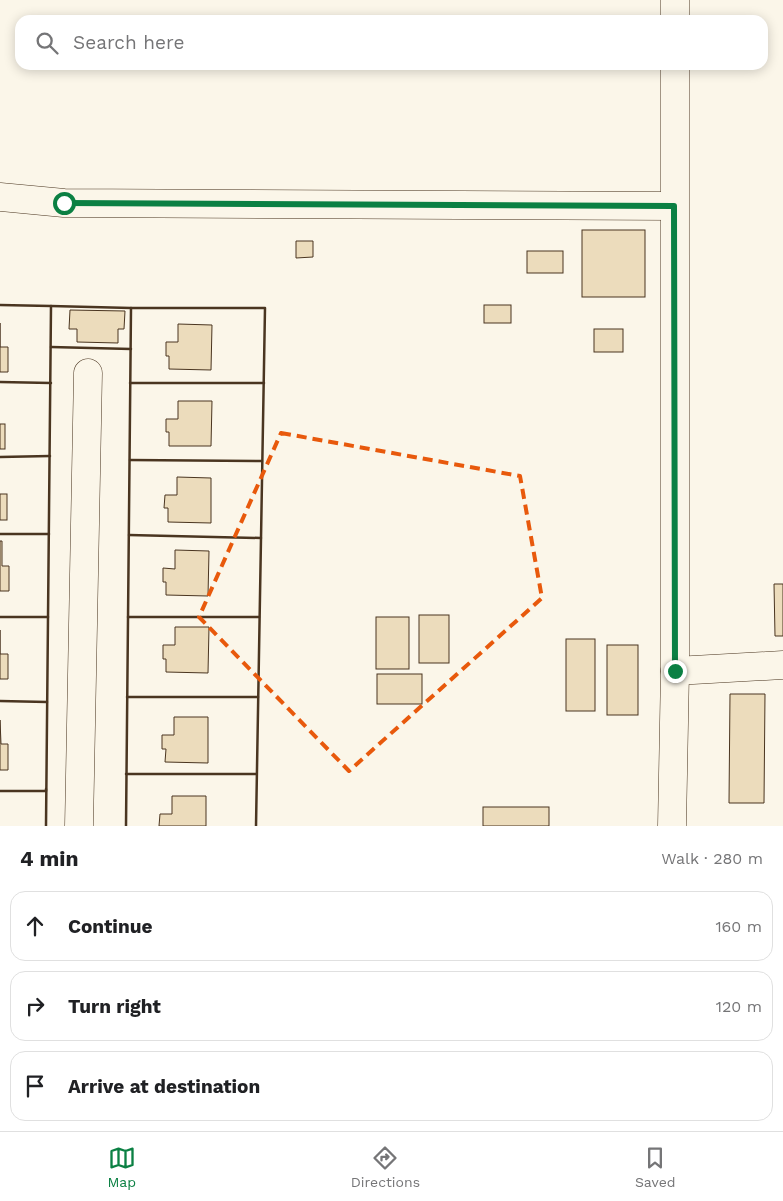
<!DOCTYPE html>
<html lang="en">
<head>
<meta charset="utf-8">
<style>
  body { margin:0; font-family:"Work Sans",sans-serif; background:#f2f2f2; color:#202124 }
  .stop { position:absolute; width:15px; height:15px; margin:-11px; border:4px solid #0b8043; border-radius:50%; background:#fff }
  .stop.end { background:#0b8043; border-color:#fff; box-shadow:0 1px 5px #0008 }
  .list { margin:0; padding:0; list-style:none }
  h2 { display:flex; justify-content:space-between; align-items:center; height:65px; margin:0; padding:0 20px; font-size:21px }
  h2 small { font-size:16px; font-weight:400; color:#757577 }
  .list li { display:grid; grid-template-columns:32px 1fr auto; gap:15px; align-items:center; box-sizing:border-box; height:70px; margin:0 10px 10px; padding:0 10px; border:1px solid #e0e0e0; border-radius:15px }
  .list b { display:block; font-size:19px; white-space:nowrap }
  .list em { font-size:16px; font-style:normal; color:#757577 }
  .icon { flex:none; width:28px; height:28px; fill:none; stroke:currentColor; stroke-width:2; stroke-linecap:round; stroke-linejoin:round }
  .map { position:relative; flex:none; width:783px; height:826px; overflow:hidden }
  .search { position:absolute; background:#fff; box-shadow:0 2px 12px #0003; left:15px; right:15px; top:15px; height:55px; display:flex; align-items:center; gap:12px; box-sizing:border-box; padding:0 18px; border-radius:15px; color:#757577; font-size:19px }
  .sheet { height:305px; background:#fff }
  nav { display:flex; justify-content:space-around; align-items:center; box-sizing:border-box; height:70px; border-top:1px solid #e0e0e0; background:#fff; font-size:14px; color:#757577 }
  nav a { display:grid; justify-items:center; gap:2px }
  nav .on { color:#0b8043 }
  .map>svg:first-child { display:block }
  .building { fill:#ecdcbc; stroke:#4a3520 }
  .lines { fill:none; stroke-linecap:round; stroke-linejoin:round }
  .minor-casing { stroke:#4a3520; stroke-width:29 }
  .minor { stroke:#fbf6e9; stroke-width:28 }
  .wall { stroke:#4a3520; stroke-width:2.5 }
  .route { stroke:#0b8043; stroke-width:6 }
  .marked { fill:none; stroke:#e8590c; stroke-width:4; stroke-dasharray:10 6; stroke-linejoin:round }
</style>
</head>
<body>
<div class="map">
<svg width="783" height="826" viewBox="0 0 783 826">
  <rect width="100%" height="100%" fill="#fbf6e9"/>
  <g class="building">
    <rect x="582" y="230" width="63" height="67"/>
    <path d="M296,241h17v16l-17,1z"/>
    <rect x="527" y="251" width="36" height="22"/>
    <rect x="484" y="305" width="27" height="18"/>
    <path d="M70,310l55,1 -1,18h-6v14l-41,-1v-13h-8z"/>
    <path d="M0,323v24h8v25h-8z"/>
    <path d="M178,324l34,1 -1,45 -42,-1v-13h-3v-14h12z"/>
    <rect x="594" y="329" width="29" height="23"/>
    <path d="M178,401h34l-1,45h-42v-14h-3v-13h12z"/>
    <rect x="0" y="424" width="5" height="25"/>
    <path d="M177,477l34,1v45l-43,-1v-14h-4l1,-13h12z"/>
    <rect x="0" y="494" width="7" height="26"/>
    <path d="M0,541h2v25h7v25h-9z"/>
    <path d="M175,550l34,1 -1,45 -42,-1v-13h-3v-14l12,1z"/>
    <path d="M774,584h9v52h-8z"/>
    <rect x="419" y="615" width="30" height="48"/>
    <rect x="376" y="617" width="33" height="52"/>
    <path d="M175,627h34l-1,46 -42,-1v-13h-3v-14h12z"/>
    <path d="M0,630v24h8v25h-8z"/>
    <rect x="566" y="639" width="29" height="72"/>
    <rect x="607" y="645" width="31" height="70"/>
    <rect x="377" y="674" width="45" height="30"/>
    <path d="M730,694h35l-1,109h-35z"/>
    <path d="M174,717h34v46l-43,-1 1,-13h-4v-14h12z"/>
    <path d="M0,720l1,24h7v26h-8z"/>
    <path d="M172,796h34v30h-47l1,-12h12z"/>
    <rect x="483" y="807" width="66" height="19"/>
  </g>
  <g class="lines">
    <defs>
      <g id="minor">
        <path d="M675,20v-20"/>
        <path d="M0,197l64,6 610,3"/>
        <path d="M675,671l108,-6"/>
        <path d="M79,826l9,-453"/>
        <path d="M672,826l3,-155v-606"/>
      </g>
    </defs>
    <use href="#minor" class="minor-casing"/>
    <use href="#minor" class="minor"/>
    <g class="wall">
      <path d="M0,305l51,1 -5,520"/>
      <path d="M51,306l80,2"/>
      <path d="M51,347l80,2"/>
      <path d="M0,382l51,1"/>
      <path d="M130,383h134"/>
      <path d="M0,457l50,-1"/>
      <path d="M130,460l132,1"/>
      <path d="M0,534h49"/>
      <path d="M129,535l132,3"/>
      <path d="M0,617h48"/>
      <path d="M128,617h131"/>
      <path d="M127,697h131"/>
      <path d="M0,701l47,1"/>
      <path d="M126,774h130"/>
      <path d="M0,791h46v-2"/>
      <path d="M126,826l5,-518h134l-9,518"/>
    </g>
  </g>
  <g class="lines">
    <path class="route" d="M64,203l610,3 1,465"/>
  </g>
  <path class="marked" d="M281,433l239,43 22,122 -193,173 -150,-154z"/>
</svg>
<div class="stop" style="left:64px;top:203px"></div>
<div class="stop end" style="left:675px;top:671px"></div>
<div class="search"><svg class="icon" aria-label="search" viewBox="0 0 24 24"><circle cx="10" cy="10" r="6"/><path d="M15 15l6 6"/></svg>Search here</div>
</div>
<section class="sheet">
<h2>4 min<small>Walk · 280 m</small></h2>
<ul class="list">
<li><svg class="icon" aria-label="ahead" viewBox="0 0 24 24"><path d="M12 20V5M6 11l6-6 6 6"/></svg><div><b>Continue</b></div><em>160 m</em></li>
<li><svg class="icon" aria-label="right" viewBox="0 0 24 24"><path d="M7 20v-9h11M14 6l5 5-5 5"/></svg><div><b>Turn right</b></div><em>120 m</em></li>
<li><svg class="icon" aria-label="arrive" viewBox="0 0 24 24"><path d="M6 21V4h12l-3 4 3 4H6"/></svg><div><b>Arrive at destination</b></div></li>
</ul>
</section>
<nav>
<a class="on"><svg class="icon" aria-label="map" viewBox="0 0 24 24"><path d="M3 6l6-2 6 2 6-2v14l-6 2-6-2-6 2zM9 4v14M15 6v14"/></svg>Map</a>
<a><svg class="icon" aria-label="directions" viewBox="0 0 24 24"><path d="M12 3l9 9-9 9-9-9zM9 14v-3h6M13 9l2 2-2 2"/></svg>Directions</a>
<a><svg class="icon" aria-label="saved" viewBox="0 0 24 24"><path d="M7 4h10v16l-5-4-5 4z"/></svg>Saved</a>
</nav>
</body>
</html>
